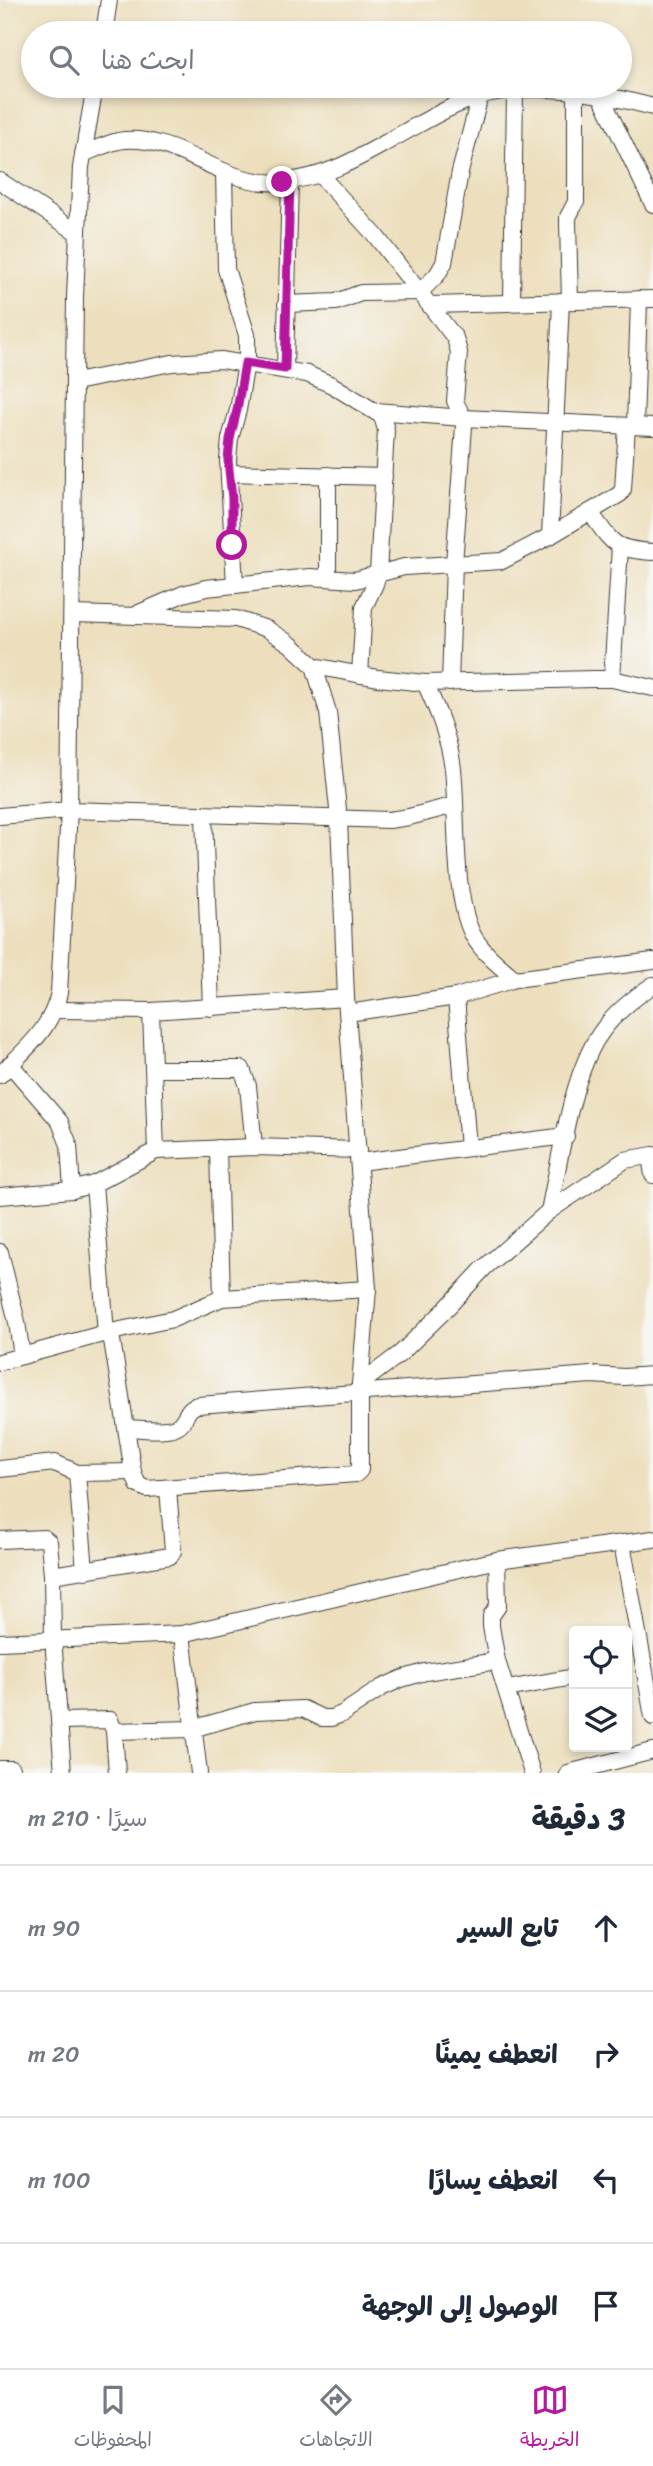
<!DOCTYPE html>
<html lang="ar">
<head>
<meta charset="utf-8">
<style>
  body { margin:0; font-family:Sriracha,"Playpen Sans Arabic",sans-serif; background:#f2f2f3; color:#1f2937; direction:rtl }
  .controls { position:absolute; right:21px; bottom:21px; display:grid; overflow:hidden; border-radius:7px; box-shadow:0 4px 10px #0003 }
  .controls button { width:63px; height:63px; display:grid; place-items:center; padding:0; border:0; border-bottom:2px solid #e0e1e3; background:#fff; color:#1f2937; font:35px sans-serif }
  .stop { position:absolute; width:21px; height:21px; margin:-16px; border:5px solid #b5179e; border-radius:50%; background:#fff }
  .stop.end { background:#b5179e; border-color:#fff; box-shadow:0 2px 7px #0008 }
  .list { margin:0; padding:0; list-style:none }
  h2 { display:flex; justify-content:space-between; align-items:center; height:91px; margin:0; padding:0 28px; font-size:30px }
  h2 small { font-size:23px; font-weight:400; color:#747a83 }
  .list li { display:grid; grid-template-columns:46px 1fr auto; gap:21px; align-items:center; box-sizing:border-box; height:126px; padding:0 28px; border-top:2px solid #e0e1e3 }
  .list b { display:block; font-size:26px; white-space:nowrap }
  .list em { font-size:23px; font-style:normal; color:#747a83 }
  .icon { flex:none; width:38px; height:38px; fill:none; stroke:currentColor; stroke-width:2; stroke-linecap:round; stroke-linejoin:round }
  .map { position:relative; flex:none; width:653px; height:1773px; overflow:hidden; direction:ltr }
  .search { position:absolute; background:#fff; box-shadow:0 4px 10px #0003; left:21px; right:21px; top:21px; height:77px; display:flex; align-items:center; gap:18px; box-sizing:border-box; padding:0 24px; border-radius:38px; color:#747a83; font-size:26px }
  .sheet { height:595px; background:#fff }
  nav { display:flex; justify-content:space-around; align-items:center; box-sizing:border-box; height:98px; border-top:2px solid #e0e1e3; background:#fff; font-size:19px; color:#747a83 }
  nav a { display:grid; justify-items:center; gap:4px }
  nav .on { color:#b5179e }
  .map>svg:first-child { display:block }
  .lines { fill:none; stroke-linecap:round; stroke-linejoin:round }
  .minor-casing { stroke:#3b3934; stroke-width:18 }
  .minor { stroke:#fff; stroke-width:16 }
  .route { stroke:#b5179e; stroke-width:9 }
</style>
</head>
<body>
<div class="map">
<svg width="653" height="1773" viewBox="0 0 653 1773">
  <rect width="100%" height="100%" fill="#f6f6f2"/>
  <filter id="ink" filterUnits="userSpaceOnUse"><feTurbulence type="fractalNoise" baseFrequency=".0143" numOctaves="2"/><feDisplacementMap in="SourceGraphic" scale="14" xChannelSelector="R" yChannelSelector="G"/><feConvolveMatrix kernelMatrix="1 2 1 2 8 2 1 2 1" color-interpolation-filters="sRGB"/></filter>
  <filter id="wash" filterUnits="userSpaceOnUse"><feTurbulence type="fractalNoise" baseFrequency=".00686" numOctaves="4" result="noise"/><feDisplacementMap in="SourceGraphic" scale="28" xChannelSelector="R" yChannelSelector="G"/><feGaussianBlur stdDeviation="1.57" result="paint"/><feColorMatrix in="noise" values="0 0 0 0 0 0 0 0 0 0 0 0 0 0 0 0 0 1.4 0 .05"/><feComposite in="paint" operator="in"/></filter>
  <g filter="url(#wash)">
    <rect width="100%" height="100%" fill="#eddfbd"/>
  </g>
  <g filter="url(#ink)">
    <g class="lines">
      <defs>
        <g id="minor">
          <path d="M104,33l5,-33"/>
          <path d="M601,96l52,108"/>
          <path d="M83,154c12,-5 23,-10 35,-13 57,-10 104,47 163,41 49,-5 81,-26 122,-49 24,-13 50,-29 77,-37 54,-16 120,-3 173,11"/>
          <path d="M224,172l2,97 21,66v22l-9,53 -8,29 -2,21 7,125"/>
          <path d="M320,175l55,60 80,103 4,14 -4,49 8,17 1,8 -10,138 -4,119"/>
          <path d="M0,181l78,52"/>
          <path d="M570,301l-2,-78v-6l8,-15v-111"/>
          <path d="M512,302l3,-211"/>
          <path d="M286,304l50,-2 25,-9 59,-1 17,-17 7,-12 16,-91 20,-76"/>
          <path d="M430,305l223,-6"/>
          <path d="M285,369l5,-188"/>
          <path d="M75,382l97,-19 49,-3 86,14 25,11 50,31 4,14 -8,144 -3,10 -11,23 -4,68"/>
          <path d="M376,411l87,7 190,9"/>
          <path d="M635,426l4,-127"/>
          <path d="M229,473l155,4"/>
          <path d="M328,475v103"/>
          <path d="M590,512c23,32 22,37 63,40"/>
          <path d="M550,536l11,-235"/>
          <path d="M139,613l44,-19 23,-6 104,-11 45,3 49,-13 98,-6 48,-25 70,-42 3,-5 4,-63"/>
          <path d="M73,614l163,5 31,10 23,15 24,22 14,46 11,107 7,179 22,291 -8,95v86l-4,4 -209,15 -9,-4 -5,-13 -21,-132 -6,-7 -12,-149"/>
          <path d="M314,666l64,12 47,5 168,-4h19l41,9"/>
          <path d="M612,679l8,-132"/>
          <path d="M425,683c13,28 24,54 28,86 5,46 -1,129 21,168 9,16 27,30 41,42"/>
          <path d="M204,815l7,193"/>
          <path d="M0,816l69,-6 320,10 20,-3 46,-12"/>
          <path d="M456,997l12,151"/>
          <path d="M55,1010l96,1 195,-13"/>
          <path d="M151,1011l5,140"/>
          <path d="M348,1013l108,-16 59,-18 138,-18"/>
          <path d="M10,1064l50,58 9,23 3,45"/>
          <path d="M154,1069h88l6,17 6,61"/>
          <path d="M0,1075c25,-26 51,-45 59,-82l10,-183 6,-513 6,-130 14,-81"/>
          <path d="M218,1148l4,150"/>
          <path d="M650,1156l3,19"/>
          <path d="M359,1162l207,-26"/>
          <path d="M0,1196l72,-6 22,-6 62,-33 98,-4 104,3"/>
          <path d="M549,1211c11,-51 21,-127 47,-171 13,-22 36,-41 57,-55"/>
          <path d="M0,1252l17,70 5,34"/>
          <path d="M0,1362l106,-29 67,-14 49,-21 146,-9"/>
          <path d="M360,1384l41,-31 42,-41 41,-44 65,-57 76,-51 28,-5"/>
          <path d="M127,1428c14,0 41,5 52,-3 9,-7 6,-17 19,-20l393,-30 33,2 29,-2"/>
          <path d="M0,1469l55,-6 22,10 56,-1"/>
          <path d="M77,1473l8,98"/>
          <path d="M0,1540l44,-2 5,4 3,33 1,63 10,135"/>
          <path d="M622,1543l31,174"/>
          <path d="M497,1560l1,46 -7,10v10l6,35 35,112"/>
          <path d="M52,1575l118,-19 3,-5 -5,-63"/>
          <path d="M182,1634l17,139"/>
          <path d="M0,1642l182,-8 315,-74 156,-21"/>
          <path d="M507,1689l67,-12"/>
          <path d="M59,1721l51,-1 4,11 3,42"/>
          <path d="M114,1731l78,-2 63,-18 48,-2 19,9h9l11,-4 39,-26 20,-9 24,-7 72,-11"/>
          <path d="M0,1769h12l1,4"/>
          <path d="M568,1773l85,-22"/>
        </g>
      </defs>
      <use href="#minor" class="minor-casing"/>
      <use href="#minor" class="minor"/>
    </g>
  </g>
  <g class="lines" filter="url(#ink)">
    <path class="route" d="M232,545v-47l-4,-38 2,-21 7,-29 8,-47 40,6 5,-188 -8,1"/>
  </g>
</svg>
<div class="controls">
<button><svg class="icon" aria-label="locate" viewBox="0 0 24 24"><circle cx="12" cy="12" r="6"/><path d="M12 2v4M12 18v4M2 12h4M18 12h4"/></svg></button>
<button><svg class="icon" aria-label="layers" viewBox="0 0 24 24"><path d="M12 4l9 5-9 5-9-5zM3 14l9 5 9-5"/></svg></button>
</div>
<div class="stop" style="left:232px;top:545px"></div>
<div class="stop end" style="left:282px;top:182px"></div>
<div class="search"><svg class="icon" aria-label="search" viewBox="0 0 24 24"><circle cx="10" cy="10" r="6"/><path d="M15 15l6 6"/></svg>ابحث هنا</div>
</div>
<section class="sheet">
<h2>3 دقيقة<small>سيرًا · 210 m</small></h2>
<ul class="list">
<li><svg class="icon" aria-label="ahead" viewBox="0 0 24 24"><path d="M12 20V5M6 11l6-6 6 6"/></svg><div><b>تابع السير</b></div><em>90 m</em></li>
<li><svg class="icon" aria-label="right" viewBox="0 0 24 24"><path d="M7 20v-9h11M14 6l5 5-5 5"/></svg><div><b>انعطف يمينًا</b></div><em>20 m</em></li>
<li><svg class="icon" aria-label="left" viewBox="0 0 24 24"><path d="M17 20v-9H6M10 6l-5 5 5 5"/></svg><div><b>انعطف يسارًا</b></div><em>100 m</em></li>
<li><svg class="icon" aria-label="arrive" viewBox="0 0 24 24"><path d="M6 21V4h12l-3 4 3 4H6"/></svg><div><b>الوصول إلى الوجهة</b></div></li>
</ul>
</section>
<nav>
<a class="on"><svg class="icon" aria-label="map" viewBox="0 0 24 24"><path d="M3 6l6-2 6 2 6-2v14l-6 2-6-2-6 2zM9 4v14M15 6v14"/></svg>الخريطة</a>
<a><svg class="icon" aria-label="directions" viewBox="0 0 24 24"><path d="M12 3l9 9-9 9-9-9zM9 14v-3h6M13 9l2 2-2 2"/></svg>الاتجاهات</a>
<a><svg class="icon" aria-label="saved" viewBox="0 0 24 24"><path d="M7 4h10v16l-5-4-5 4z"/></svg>المحفوظات</a>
</nav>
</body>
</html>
